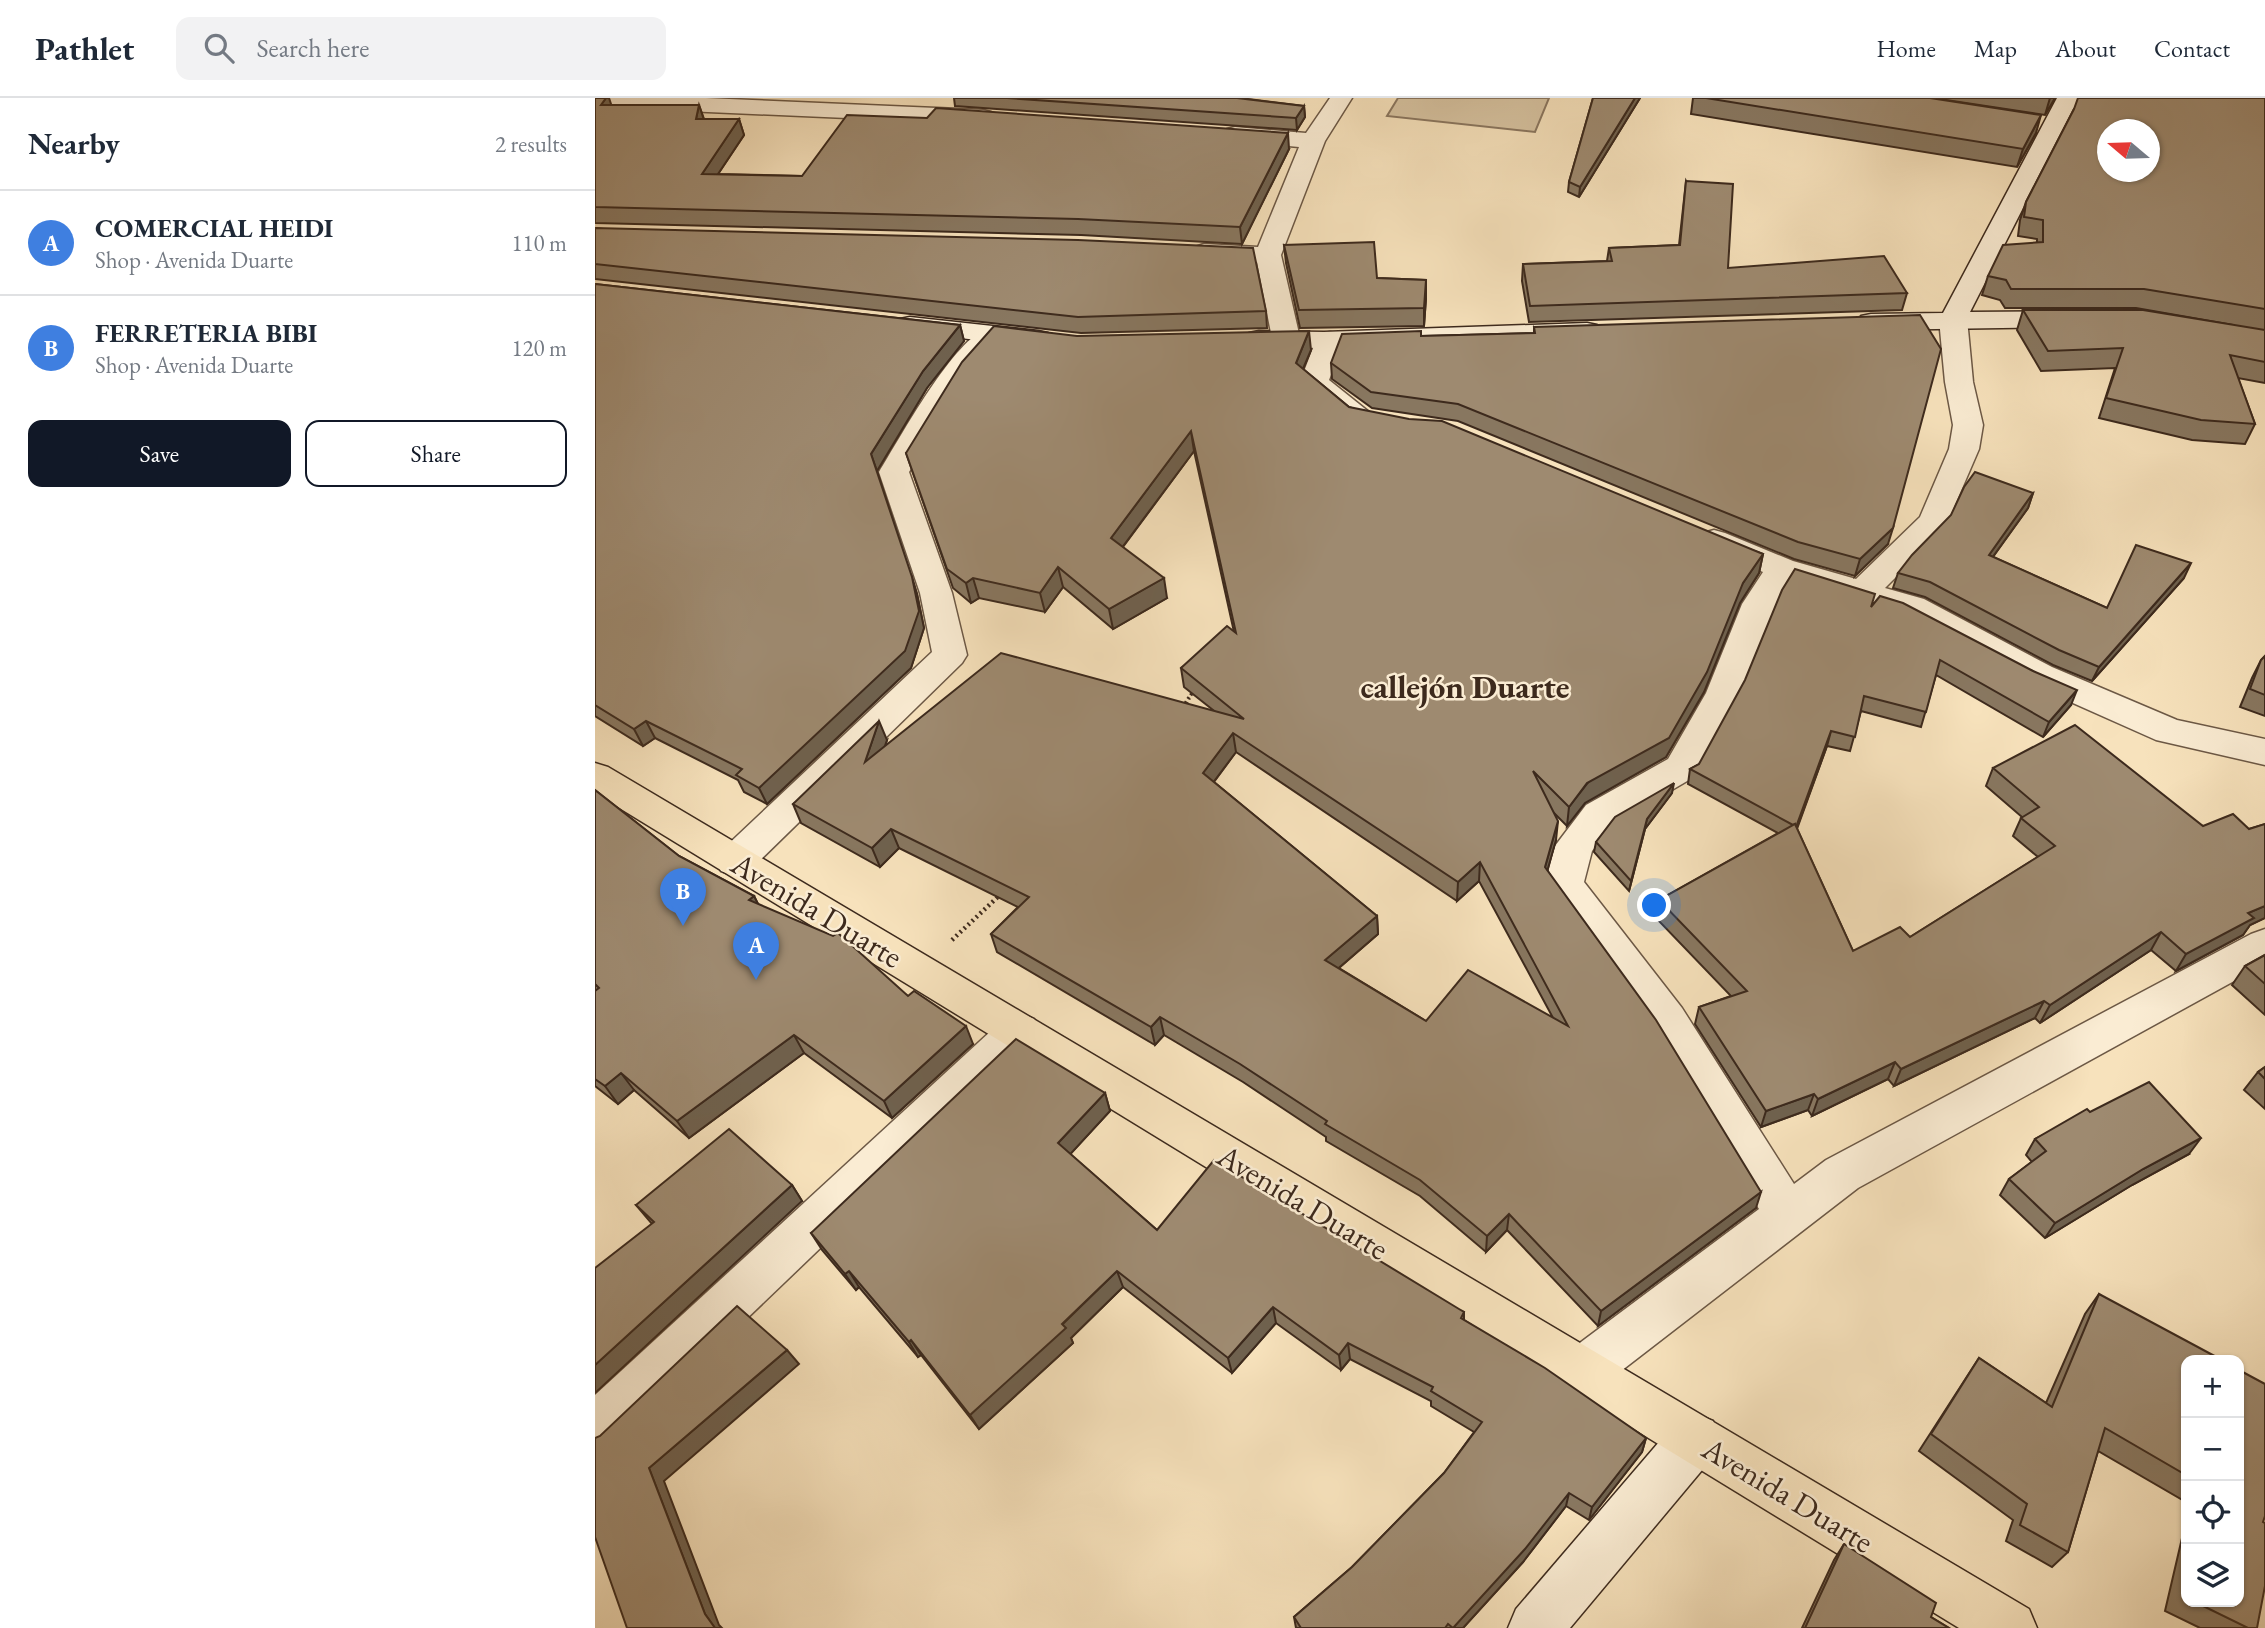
<!DOCTYPE html>
<html lang="en">
<head>
<meta charset="utf-8">
<style>
  body { margin:0; font-family:"EB Garamond",serif; background:#f2f2f3; color:#1f2937 }
  .controls { position:absolute; right:21px; bottom:21px; display:grid; overflow:hidden; border-radius:14px; box-shadow:0 2px 5px #0004 }
  .controls button { width:63px; height:63px; display:grid; place-items:center; padding:0; border:0; border-bottom:2px solid #e0e1e3; background:#fff; color:#1f2937; font:35px sans-serif }
  .compass { position:absolute; left:1502px; top:21px; width:63px; height:63px; border-radius:50%; background:#fff; box-shadow:0 2px 5px #0004; rotate:289deg }
  .you { position:absolute; left:1060px; top:808px; width:24px; height:24px; margin:-18px; border:5px solid #fff; border-radius:50%; background:#1a73e8; box-shadow:0 0 0 10px #1a73e833 }
  .badge { display:grid; place-items:center; width:46px; height:46px; border-radius:50%; background:#111827; color:#fff; font-size:23px; font-weight:700 }
  .pin { position:absolute; translate:-50% -58px; filter:drop-shadow(0 2px 4px #0008) }
  .pin::after { content:''; position:absolute; top:37px; width:24px; height:21px; background:inherit; clip-path:polygon(0 0,100% 0,50% 100%) }
  .list { margin:0; padding:0; list-style:none }
  h2 { display:flex; justify-content:space-between; align-items:center; height:91px; margin:0; padding:0 28px; font-size:30px }
  h2 small { font-size:23px; font-weight:400; color:#747a83 }
  .list li { display:grid; grid-template-columns:46px 1fr auto; gap:21px; align-items:center; box-sizing:border-box; height:105px; padding:0 28px; border-top:2px solid #e0e1e3 }
  .list b { display:block; font-size:26px; white-space:nowrap }
  .list p { margin:0; font-size:23px; white-space:nowrap; color:#747a83 }
  .list em { font-size:23px; font-style:normal; color:#747a83 }
  .actions { display:flex; gap:14px; padding:21px 28px }
  .actions a { flex:1; padding:16px 0; border:2px solid #111827; border-radius:14px; text-align:center; font-size:24px; color:#111827 }
  .actions .main { background:#111827; color:#fff }
  .icon { flex:none; width:38px; height:38px; fill:none; stroke:currentColor; stroke-width:2; stroke-linecap:round; stroke-linejoin:round }
  .map { position:relative; flex:none; width:1670px; height:1530px; overflow:hidden }
  header { display:flex; align-items:center; gap:42px; box-sizing:border-box; height:98px; padding:0 35px; background:#fff; border-bottom:2px solid #e0e1e3 }
  header strong { font-size:33px }
  nav { display:flex; gap:38px; margin-inline-start:auto; font-size:24px }
  .search { width:490px; height:63px; background:#f2f2f3; display:flex; align-items:center; gap:18px; box-sizing:border-box; padding:0 24px; border-radius:14px; color:#747a83; font-size:26px }
  main { display:flex }
  aside { flex:1; background:#fff }
  .map>svg:first-child { display:block }
  .green { fill:#d7c3a1; stroke:#8a765f; stroke-width:2 }
  .lines { fill:none; stroke-linecap:round; stroke-linejoin:round }
  .street-casing { stroke:#6c5845; stroke-width:3 }
  .secondary-casing { stroke:#3d2a1d; stroke-width:3 }
  .primary-casing { stroke:#3d2a1d; stroke-width:3 }
  .path-far1 { stroke:#3d2a1d; stroke-width:3.5; stroke-dasharray:2 2.5; stroke-linecap:butt }
  .path { stroke:#3d2a1d; stroke-width:4.5; stroke-dasharray:2 3.5; stroke-linecap:butt }
  .street { fill:#faecd3; fill-rule:evenodd }
  .secondary { fill:#faecd3; fill-rule:evenodd }
  .primary { fill:#f7e2bc; fill-rule:evenodd }
  .wall { fill:#887760; stroke:#3d2a1d; stroke-width:2; fill-rule:evenodd }
  .shaded-wall { fill:#6f614e; stroke:#3d2a1d; stroke-width:2 }
  .building { fill:#9e8a70; stroke:#3d2a1d; stroke-width:2; fill-rule:evenodd }
  .labels { text-anchor:middle; dominant-baseline:central; stroke-width:5; stroke-linejoin:round; paint-order:stroke }
  .street-label { font-size:32px; fill:#3d2a1d; stroke:#faecd3 }
  .neighbourhood-label { font-size:33px; font-weight:bold; fill:#3d2a1d; stroke:#faecd3 }
</style>
</head>
<body>
<header>
<strong>Pathlet</strong>
<div class="search"><svg class="icon" aria-label="search" viewBox="0 0 24 24"><circle cx="10" cy="10" r="6"/><path d="M15 15l6 6"/></svg>Search here</div>
<nav><a>Home</a><a>Map</a><a>About</a><a>Contact</a></nav>
</header>
<main>
<aside>
<h2>Nearby<small>2 results</small></h2>
<ul class="list">
<li><span class="badge" style="background:#3f7fe0">A</span><div><b>COMERCIAL HEIDI</b><p>Shop · Avenida Duarte</p></div><em>110 m</em></li>
<li><span class="badge" style="background:#3f7fe0">B</span><div><b>FERRETERIA BIBI</b><p>Shop · Avenida Duarte</p></div><em>120 m</em></li>
</ul>
<div class="actions"><a class="main">Save</a><a>Share</a></div>
</aside>
<div class="map">
<svg width="1670" height="1530" viewBox="0 0 1670 1530">
  <rect width="100%" height="100%" fill="#f7e2bc"/>
  <filter id="stains"><feTurbulence type="fractalNoise" baseFrequency=".00286" numOctaves="4"/><feColorMatrix values="0 0 0 0 .2 0 0 0 0 .09 0 0 0 0 .02 0 0 0 .5 -.17"/></filter>
  <radialGradient id="worn" r=".72"><stop offset=".6" stop-color="#630" stop-opacity="0"/><stop offset="1" stop-color="#630" stop-opacity=".3"/></radialGradient>
  <path class="green" d="M803,0h151l-14,34 -148,-16z"/>
  <g class="lines">
    <defs>
      <g id="street">
        <path d="M0,0h111l277,12 8,2 4,5 -4,5 -8,2 -388,-17z"/>
        <path d="M735,0h22l-27,43 -44,114 19,83 -4,6 -10,2 -10,-2 -4,-6 -15,-76 -62,-5 -4,-5 4,-5 9,-3 54,3 41,-100 -64,-6 -8,-2 -4,-5 4,-5 8,-2 71,6z"/>
        <path d="M1358,213l10,2 4,6 6,63 10,43 -4,24 -34,79 -60,60 39,11 128,68 125,53 88,19v26l-109,-25 -128,-57 -128,-68 -110,-34 -14,23 -36,89 -46,84 -82,48 -20,26 -8,31 98,126 112,176 32,-24 425,-226 14,-5v35l-407,224 -259,200 -17,7 -17,-7 -8,-17 8,-17 194,-145 -107,-177 -102,-137 -5,-11 10,-38 31,-41 82,-46 38,-66 36,-89 21,-32 -60,-25 -5,-7 5,-7 11,-3 11,3 68,28 63,18 64,-62 29,-68 4,-24 -8,-43 -6,-63 4,-6z"/>
        <path d="M394,230l10,2 4,6 -38,44 -56,92 43,121 15,62 -5,8 -213,208 -14,5 -14,-5 -5,-10 5,-10 211,-199 -12,-59 -41,-121c20,-32 76,-136 110,-144z"/>
        <path d="M735,234l10,2 4,6 -15,40 40,32 -5,6c-20,5 -53,-19 -64,-36l16,-42 4,-6z"/>
        <path d="M424,915l15,6 6,12 -6,12 -421,404 -18,7v-59l409,-376z"/>
      </g>
      <g id="secondary">
        <path d="M1462,0h22l-109,214 103,-1 10,2 4,6 -4,6 -10,2 -202,3 -10,-2 -4,-6 4,-6 10,-2 72,-1z"/>
        <path d="M315,219l128,14 10,2 4,6 -4,6 -10,2 -138,-16 -4,-6 4,-6z"/>
        <path d="M992,225l10,2 4,6 -4,6 -273,11 -65,-1 -10,-2 -4,-6 4,-6 10,-2 65,1z"/>
        <path d="M1100,1316l18,7 7,18 -7,18 -143,171h-62l8,-19 161,-188z"/>
      </g>
      <path id="primary" d="M0,665l13,4 1421,842 8,19h-78l-1364,-835z"/>
    </defs>
    <use href="#street" class="street-casing"/>
    <use href="#secondary" class="secondary-casing"/>
    <use href="#primary" class="primary-casing"/>
    <path class="path-far1" d="M593,601l7,-10"/>
    <g class="path">
      <path d="M588,610l6,-10"/>
      <path d="M357,842l50,-47"/>
    </g>
    <use href="#street" class="street"/>
    <use href="#secondary" class="secondary"/>
    <use href="#primary" class="primary"/>
  </g>
  <g class="wall">
    <path d="M0,0l16,7h88l5,14h35l5,16 -26,39 84,2 487,-27 -47,95 -161,-9 -486,-12z"/>
    <path d="M359,0h286l64,8 1,11 -8,13 -342,-24z"/>
    <path d="M997,0h48l-61,99 -11,-5 1,-10 24,-84z"/>
    <path d="M1098,0h237l106,35 -19,34 -326,-53z"/>
    <path d="M1338,0h122l-10,17z"/>
    <path d="M1670,0v285l-27,-5 17,46 -10,20 -53,-4 -93,-22 16,-50 -74,3 -24,-41 6,-20 210,15 -97,-17h-131l-5,-8 -18,-5 6,-19 49,-34v-3l-19,-3 2,-16 6,-18 48,-93z"/>
    <path d="M1091,83l42,87 179,25 -5,17 -373,12 -7,-41 1,-17 84,-3 2,-13 70,-3z"/>
    <path d="M0,130l671,83 1,17 -186,5 -486,-54z"/>
    <path d="M689,147l93,33 49,2v18l-2,28 -124,2 -14,-65z"/>
    <path d="M0,186l365,41 4,16 -37,47 -50,83 40,123 7,34 -13,40 -144,136 -23,-12 -6,-12 -83,-42 -12,8 -48,-30z"/>
    <path d="M939,229l354,217 -33,32 -61,-17 -336,-138 -86,-13 -40,-29 -1,-16 90,-27 113,-3z"/>
    <path d="M482,238l234,14 -8,19 46,38 414,147 -4,19 -19,30 -36,89 -38,65 -81,46 -18,23 -14,-14 3,28 -9,30 209,338 -158,118 -91,-96 -21,22 -66,-56 -94,-55v-4l-83,-55 -79,-47 -9,10 -158,-93 -6,-18 27,-27 -119,-59 -19,19 -79,-44 -8,-19 94,-64 -2,6 328,-36 -29,-23 -3,-19 53,-36 -40,-181 -71,96 44,51 -54,31 -50,-42 -18,25 -66,-14 -8,5 -18,-15 -47,-135zM641,654l221,149 22,-20 73,135 -126,5 -87,-53 39,-34 -1,-18 -163,-134z"/>
    <path d="M1438,395l-5,15 -35,49 114,51 77,-30 -92,103 -39,-16 -128,-68 -32,-9 5,-15z"/>
    <path d="M1276,509l162,64 38,34 -28,32 -107,-62 -15,52 -60,-16 -11,40 -23,-5 -30,83 56,122 57,-14 128,-80 -25,-21 8,-18 1,-1 -36,-31 7,-18 210,58 46,3 16,-5v94l-15,7 -7,10 -67,36 -25,-21 -111,73 -5,-5 -141,68 -6,-7 -76,37 -4,-6 -47,17 -66,-103 4,-17 32,-11 -75,-78 3,-18 119,-67 -90,-49 2,-15 9,-5z"/>
    <path d="M1670,558v60l-25,-9 12,-29 9,-18z"/>
    <path d="M0,692l84,66 75,40 4,8 150,92 65,48 -81,74 -88,-65 -115,85 -55,-48 -16,14 -23,-18z"/>
    <path d="M1077,695l-27,36 -16,62 -35,-39 2,-10z"/>
    <path d="M1670,857v60l-33,-30 13,-19z"/>
    <path d="M1670,969v42l-21,-19 14,-18z"/>
    <path d="M510,995l5,18 -40,43 87,76 307,82v8l182,118 -4,14 -53,68 -23,-14 -43,56 -60,66h-167l-2,-11 58,-50 92,-94 30,-41 -43,-26v-5l-81,-42 -9,11 -65,-47 -44,50 -109,-86 -52,51 2,5 -94,86 -58,-74 -3,2 -59,-70 -3,3 -34,-40 -11,-17z"/>
    <path d="M1495,1014l99,42 -57,31 -87,53 -45,-43 9,-16 23,-17 -6,-7 9,-16z"/>
    <path d="M197,1087l10,16 -150,23 -16,-19z"/>
    <path d="M1504,1196l87,66v142l-88,-51 -30,101 -16,15 -46,-26 7,-21 -94,-69 60,-93 67,45 39,-89z"/>
    <path d="M1591,1423v81h53l24,-80 -15,106h-48l-35,-17z"/>
    <path d="M1249,1446l87,73 18,11h-147l32,-68z"/>
  </g>
  <g class="shaded-wall">
    <path d="M11,0h3l4,12 -12,-5z"/>
    <path d="M1040,0h5l-61,99 1,-10z"/>
    <path d="M1455,0h5l-10,17z"/>
    <path d="M104,7l5,15 -8,-1z"/>
    <path d="M709,8l1,11 -8,13 -1,-12z"/>
    <path d="M1446,17l-5,18 -19,34 6,-18z"/>
    <path d="M144,21l5,16 -36,54 -6,-15z"/>
    <path d="M693,35l1,16 -47,95 -2,-17z"/>
    <path d="M831,182v18l-2,28v-18z"/>
    <path d="M365,227l4,16 -37,47 -50,83 -6,-17 52,-83z"/>
    <path d="M714,233l2,19 -14,33 -1,-20z"/>
    <path d="M596,333l3,20 -79,106 -4,-19z"/>
    <path d="M1438,395l-5,15 -44,61 5,-14z"/>
    <path d="M1298,430l-5,16 -33,32 5,-17z"/>
    <path d="M1168,456l-4,19 -19,30 -36,89 -38,65 -81,46 -18,23 2,-19 174,-224z"/>
    <path d="M1596,465l-7,15 -92,103 7,-14z"/>
    <path d="M463,469l5,20 -18,25 -5,-19z"/>
    <path d="M317,479l5,17 7,34 -13,40 -144,136 -8,-16z"/>
    <path d="M378,480l6,20 -8,5 -5,-20z"/>
    <path d="M569,480l3,20 -54,31 -4,-20z"/>
    <path d="M1482,592l-6,15 -28,32 6,-15z"/>
    <path d="M51,623l9,17 -12,8 -9,-17z"/>
    <path d="M284,623l8,19 -14,41 -8,-19z"/>
    <path d="M1236,633l-4,15 -35,95 4,-14z"/>
    <path d="M638,635l3,19 -30,40 -3,-19z"/>
    <path d="M1079,685l-2,10 -27,36 -16,62 18,-72z"/>
    <path d="M963,723l-2,19 -13,46 2,-19z"/>
    <path d="M296,731l8,19 -19,19 -8,-19z"/>
    <path d="M885,764l-1,19 -22,20 1,-19z"/>
    <path d="M159,798l9,18 -14,-14z"/>
    <path d="M1670,808v12l-15,7 -7,10 -67,36 10,-17 62,-41z"/>
    <path d="M782,818l1,18 -51,44 -2,-18z"/>
    <path d="M1566,834l-10,18 -111,73 10,-18z"/>
    <path d="M1449,903l-9,17 -141,68 7,-17z"/>
    <path d="M565,919l4,18 -9,10 -4,-18z"/>
    <path d="M371,928l7,18 -81,74 -8,-17z"/>
    <path d="M199,937l10,18 -115,85 -12,-17z"/>
    <path d="M1300,964l-7,17 -76,37 6,-17z"/>
    <path d="M26,975l13,17 -16,14 -13,-18z"/>
    <path d="M510,995l5,18 -46,50 -6,-18z"/>
    <path d="M1219,996l-6,16 -47,17 5,-16z"/>
    <path d="M1606,1040l-12,16 -57,31 -87,53 10,-15 88,-54z"/>
    <path d="M197,1087l10,16 -207,192v-28z"/>
    <path d="M1166,1094l-5,16 -158,118 3,-15z"/>
    <path d="M914,1116l-2,16 -21,22 1,-16z"/>
    <path d="M254,1173l10,16 -3,3 -11,-16z"/>
    <path d="M522,1173l6,16 -52,51 2,5 -94,86 -9,-14z"/>
    <path d="M678,1209l3,16 -44,50 -4,-15z"/>
    <path d="M316,1242l10,15 -3,2 -9,-15z"/>
    <path d="M753,1245l2,16 -9,11 -2,-15z"/>
    <path d="M192,1252l12,14 -135,117 55,144 3,3h-7l-10,-14 -56,-146z"/>
    <path d="M1051,1340l-4,14 -53,68 3,-13z"/>
    <path d="M974,1395l-3,13 -43,56 -60,66h-10z"/>
  </g>
  <g class="building">
    <path d="M0,0h11l-5,7h98l-3,14h43l-37,55 100,2 45,-61 80,3 9,-10 352,25 -48,94 -162,-8 -483,-12z"/>
    <path d="M412,0h230l67,8 -8,12z"/>
    <path d="M998,0h42l-55,89 -11,-5z"/>
    <path d="M1111,0h224l111,17 -18,34z"/>
    <path d="M1483,0h187v211l-121,-20h-133l-5,-9 -18,-4 15,-31 40,-3v-22l-19,-3 2,-15 48,-93zM1513,32h42v42h-42z"/>
    <path d="M1091,83l47,3 -5,84 156,-12 23,37 -377,13 -7,-42 89,-3 -3,-13 71,-3z"/>
    <path d="M0,130l483,12 175,8 13,63 -188,6 -483,-53z"/>
    <path d="M779,144l3,36 49,2 -2,28 -125,2 -15,-65z"/>
    <path d="M0,186l365,41 -37,46 -52,83 41,123 7,34 -14,40 -146,137 -23,-13 6,-6 -96,-48 -12,8 -39,-24z"/>
    <path d="M1428,212h120l122,20v32l-35,-7 25,69 -54,-4 -95,-22 17,-50 -75,3z"/>
    <path d="M1325,217l21,34 -48,179 -33,31 -62,-17 -340,-138 -87,-12 -40,-29 11,-29 79,-3v5l114,-3 -1,-6z"/>
    <path d="M399,228l83,10 232,-5 -13,32 53,44 60,12 33,2 321,133 -20,29 -36,89 -38,66 -82,45 -18,24 -36,-36 25,50 -13,46 111,153 105,172 -160,119 -92,-97 -22,22 -67,-56 -95,-56 2,-3 -87,-57 -80,-47 -9,10 -160,-93 38,-37 -138,-68 -19,19 -79,-44 86,-83 -14,41 136,-109 243,66 -63,-51 46,-42 9,7 -45,-202 -80,107 53,40 -55,31 -51,-42 -18,26 -67,-15 -7,5 -19,-14 -41,-116 56,-91zM638,635l225,149 22,-20 88,164 -100,-56 -42,51 -101,-61 52,-44 -174,-143z"/>
    <path d="M1380,374l58,21 -44,62 118,53 29,-63 55,18 -92,104 -40,-17 -129,-68 -32,-9 14,-18 39,-40 13,-28z"/>
    <path d="M1200,471l80,25 -4,13 9,-11 23,7 130,68 44,19 -28,32 -109,-62 -14,52 -62,-16 -9,41 -24,-6 -35,96 -1,-3 -2,1 -103,-56 9,-5 46,-84 37,-90z"/>
    <path d="M1670,558v39l-15,-6 11,-29z"/>
    <path d="M1480,627l128,101 30,-12 16,15 16,-5v82l-17,7 6,5 -68,36 -25,-22 -111,73 -6,-4 -143,68 -6,-7 -77,37 -4,-5 -48,17 -67,-104 48,-16 -88,-91 136,-76 58,127 47,-24 10,10 145,-91 -34,-28 18,-11 -46,-39z"/>
    <path d="M1079,685l-27,36 -16,62 -35,-39 19,-25z"/>
    <path d="M0,692l84,66 75,40 -5,4 84,36 5,-3 70,63 6,-5 52,35 -82,75 -90,-66 -117,86 -56,-48 -16,13 -10,-7v-88l4,-3 -4,-4z"/>
    <path d="M1670,857v29l-20,-18z"/>
    <path d="M421,941l89,54 -47,50 99,87 57,-70 245,149 5,3 -3,6 84,50 101,70 -54,69 -23,-14 -44,56 -72,79 -5,-4 -3,4h-144l-7,-11 58,-50 92,-94 38,-51 -51,-31 2,-4 -85,-44 -9,12 -66,-48 -45,51 -111,-87 -55,53 4,4 -96,87 -59,-75 -2,2 -60,-71 -4,3 -34,-41z"/>
    <path d="M1670,969v12l-7,-7z"/>
    <path d="M1554,984l52,56 -58,31 -88,54 -46,-44 37,-28 -11,-12 52,-30 3,3z"/>
    <path d="M134,1031l63,56 -197,180v-97l59,-46 -18,-17z"/>
    <path d="M1504,1196l123,66h-36v115l-81,-47 -37,124 -48,-27 7,-21 -96,-70 48,-76 73,49z"/>
    <path d="M142,1208l50,44 -138,118 56,146 10,14h-88l-32,-91v-99l5,-2z"/>
    <path d="M1644,1272l26,14v132l-2,6 2,1v63l-8,42h-9l-53,-26h44z"/>
    <path d="M1249,1446l92,59 -5,14 18,11h-144z"/>
  </g>
  <g class="labels">
    <g class="street-label">
      <text transform="translate(222 812) rotate(31)">Avenida Duarte</text>
      <text transform="translate(708 1104) rotate(31)">Avenida Duarte</text>
      <text transform="translate(1193 1397) rotate(31)">Avenida Duarte</text>
    </g>
    <g class="neighbourhood-label">
      <text x="870" y="588">callejón Duarte</text>
    </g>
  </g>
  <rect width="100%" height="100%" filter="url(#stains)"/>
  <rect width="100%" height="100%" fill="url(#worn)"/>
</svg>
<div class="controls">
<button>+</button>
<button>−</button>
<button><svg class="icon" aria-label="locate" viewBox="0 0 24 24"><circle cx="12" cy="12" r="6"/><path d="M12 2v4M12 18v4M2 12h4M18 12h4"/></svg></button>
<button><svg class="icon" aria-label="layers" viewBox="0 0 24 24"><path d="M12 4l9 5-9 5-9-5zM3 14l9 5 9-5"/></svg></button>
</div>
<svg class="compass" viewBox="-18 -18 36 36"><path d="M0-13l5 13h-10z" fill="#e53935"/><path d="M0 13l5-13h-10z" fill="#747a83"/></svg>
<div class="you"></div>
<div class="pin badge" style="left:161px;top:882px;background:#3f7fe0">A</div>
<div class="pin badge" style="left:88px;top:828px;background:#3f7fe0">B</div>
</div>
</main>
</body>
</html>
